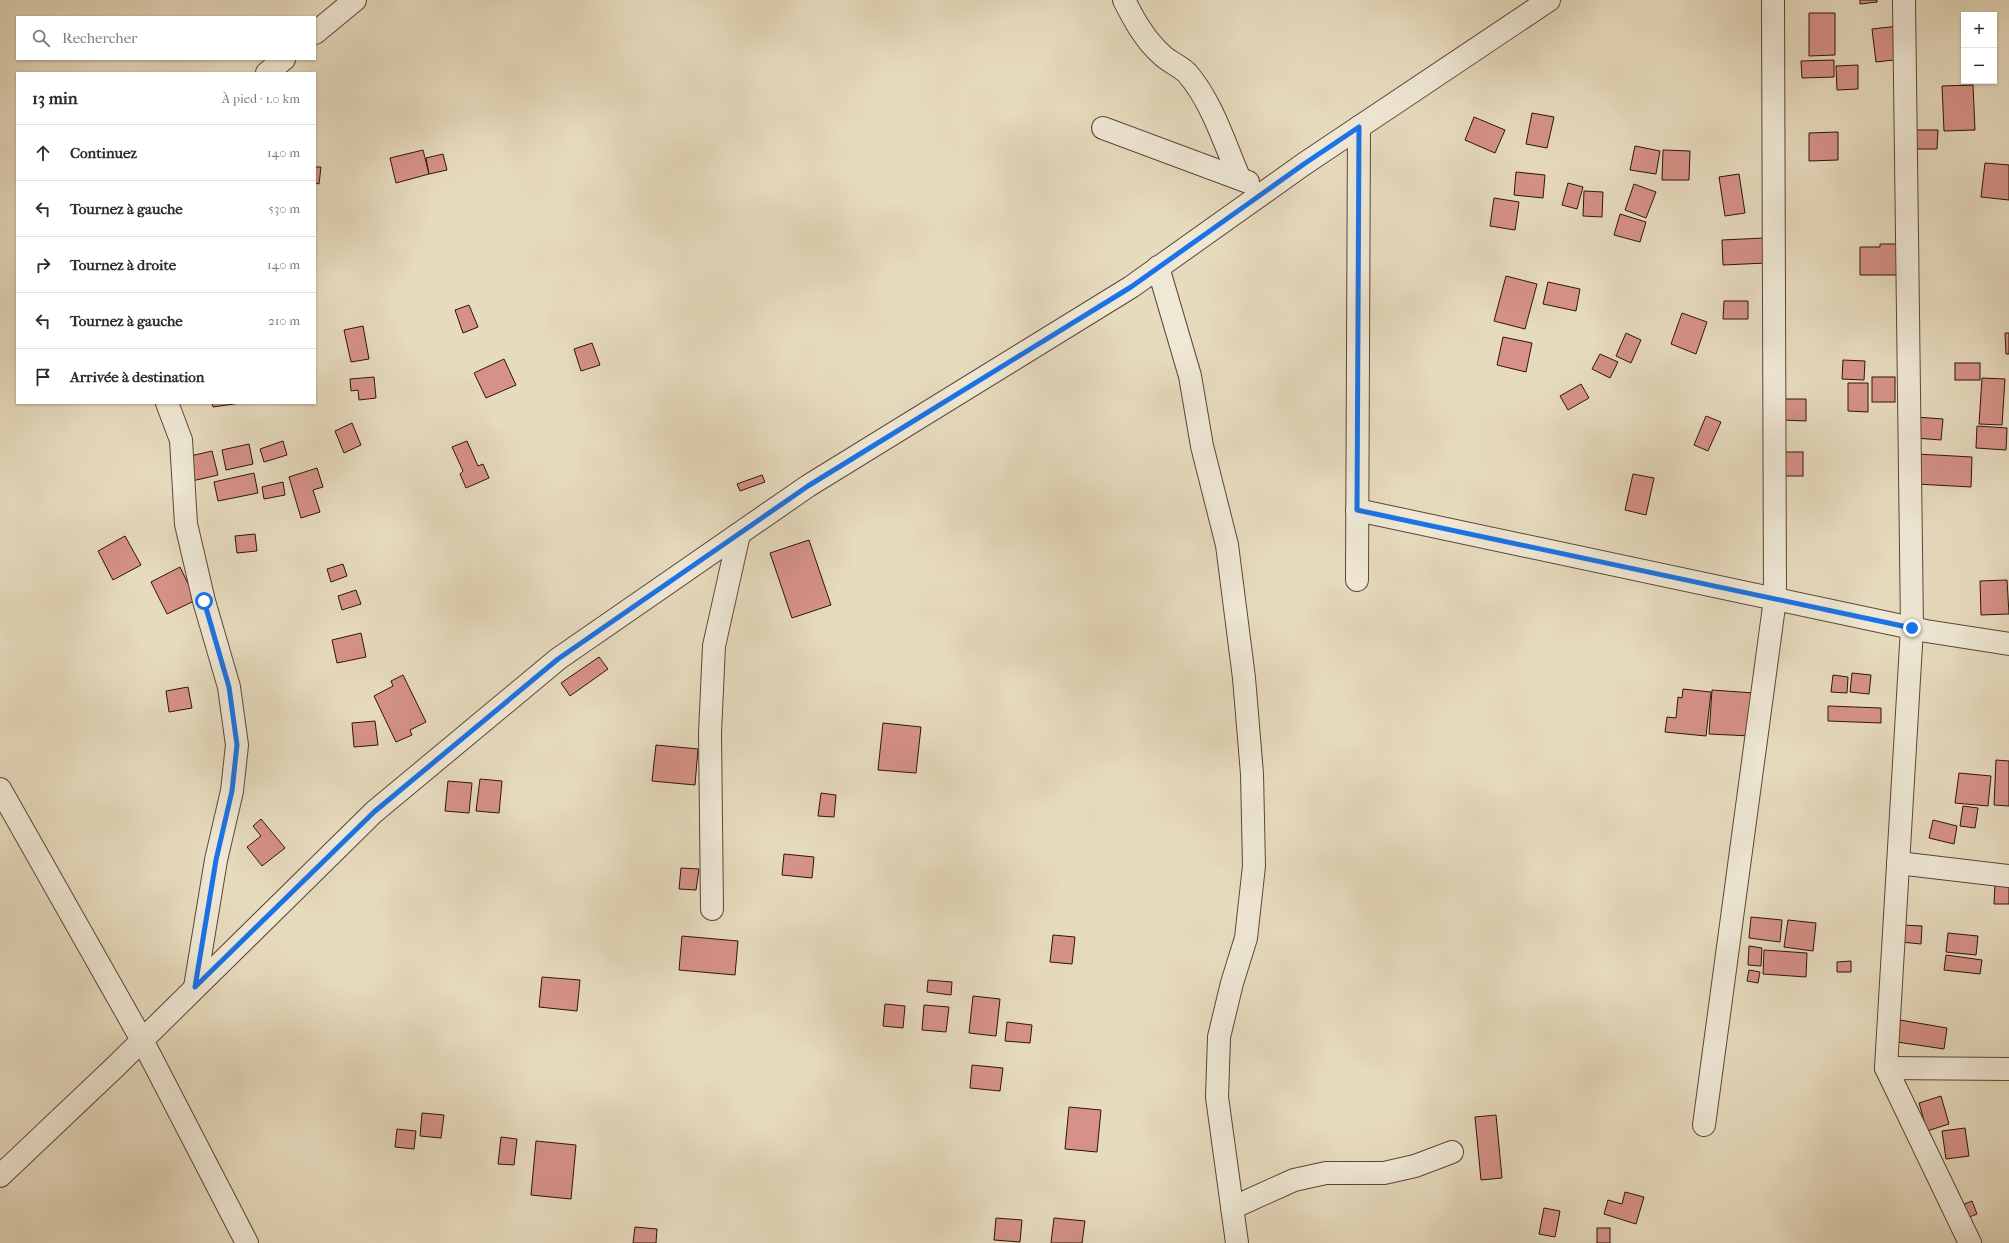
<!DOCTYPE html>
<html lang="fr">
<head>
<meta charset="utf-8">
<style>
  body { margin:0; font-family:"IM FELL French Canon",serif; background:#f2f2f3; color:#2b2b33 }
  .controls { position:absolute; right:12px; top:12px; display:grid; overflow:hidden; border-radius:0px; box-shadow:0 1px 3px #0004 }
  .controls button { width:36px; height:36px; display:grid; place-items:center; padding:0; border:0; border-bottom:1px solid #e1e1e2; background:#fff; color:#2b2b33; font:20px sans-serif }
  .stop { position:absolute; width:12px; height:12px; margin:-9px; border:3px solid #1a73e8; border-radius:50%; background:#fff }
  .stop.end { background:#1a73e8; border-color:#fff; box-shadow:0 1px 4px #0008 }
  .list { margin:0; padding:0; list-style:none }
  h2 { display:flex; justify-content:space-between; align-items:center; height:52px; margin:0; padding:0 16px; font-size:17px }
  h2 small { font-size:13px; font-weight:400; color:#7c7c81 }
  .list li { display:grid; grid-template-columns:26px 1fr auto; gap:12px; align-items:center; box-sizing:border-box; height:56px; padding:0 16px; border-top:1px solid #e1e1e2 }
  .list b { display:block; font-size:15px; white-space:nowrap }
  .list em { font-size:13px; font-style:normal; color:#7c7c81 }
  .icon { flex:none; width:22px; height:22px; fill:none; stroke:currentColor; stroke-width:2; stroke-linecap:round; stroke-linejoin:round }
  .map { position:relative; flex:none; width:2009px; height:1243px; overflow:hidden }
  .search { position:absolute; background:#fff; box-shadow:0 1px 3px #0004; left:16px; top:16px; width:300px; height:44px; display:flex; align-items:center; gap:10px; box-sizing:border-box; padding:0 14px; border-radius:0px; color:#7c7c81; font-size:15px }
  .panel { position:absolute; background:#fff; box-shadow:0 1px 3px #0004; left:16px; top:72px; width:300px; height:332px; border-radius:0px }
  .map>svg:first-child { display:block }
  .building { fill:#d69288; stroke:#2e1409 }
  .lines { fill:none; stroke-linecap:round; stroke-linejoin:round }
  .minor-casing { stroke:#5c4636; stroke-width:24 }
  .minor { stroke:#efe8d5; stroke-width:22 }
  .route { stroke:#1a73e8; stroke-width:5 }
</style>
</head>
<body>
<div class="map">
<svg width="2009" height="1243" viewBox="0 0 2009 1243">
  <rect width="100%" height="100%" fill="#e7dbbe"/>
  <filter id="stains"><feTurbulence type="fractalNoise" baseFrequency=".005" numOctaves="4"/><feColorMatrix values="0 0 0 0 .2 0 0 0 0 .09 0 0 0 0 .02 0 0 0 .5 -.17"/></filter>
  <radialGradient id="worn" r=".72"><stop offset=".6" stop-color="#630" stop-opacity="0"/><stop offset="1" stop-color="#630" stop-opacity=".3"/></radialGradient>
  <g class="building">
    <path d="M1860,0h17v2l-17,2z"/>
    <path d="M1809,13h26v42l-26,1z"/>
    <path d="M1899,26l4,33 -27,3 -4,-33z"/>
    <path d="M1834,60v17l-32,1 -1,-17z"/>
    <path d="M1858,65v24l-21,1 -1,-24z"/>
    <path d="M1973,85l2,45 -31,1 -2,-45z"/>
    <path d="M1532,113l22,4 -7,31 -21,-4z"/>
    <path d="M1474,117l31,13 -10,23 -30,-13z"/>
    <path d="M1915,130h23l-1,19h-22z"/>
    <path d="M1838,132v28l-29,1v-28z"/>
    <path d="M1635,146l25,5 -4,23 -26,-4z"/>
    <path d="M423,150l6,24 -33,9 -6,-25z"/>
    <path d="M1663,150l27,1 -1,29h-27z"/>
    <path d="M443,154l4,16 -18,4 -3,-16z"/>
    <path d="M1985,163l24,2v35l-28,-3z"/>
    <path d="M315,167h6l-2,17 -4,-1z"/>
    <path d="M1516,172l29,3 -2,23 -29,-3z"/>
    <path d="M1739,174l6,39 -20,3 -6,-39z"/>
    <path d="M1568,183l15,4 -6,22 -15,-4z"/>
    <path d="M1634,184l22,8 -10,26 -21,-8z"/>
    <path d="M1584,191l19,1 -1,25 -19,-1z"/>
    <path d="M1494,198l25,4 -4,28 -25,-4z"/>
    <path d="M1620,214l26,8 -6,20 -26,-7z"/>
    <path d="M1764,238l2,25 -43,2 -1,-25z"/>
    <path d="M1880,244h17v31h-37v-28h20z"/>
    <path d="M1506,276l31,8 -12,45 -31,-8z"/>
    <path d="M1548,282l32,7 -4,22 -33,-7z"/>
    <path d="M1724,301h24v18h-25z"/>
    <path d="M469,305l9,22 -15,6 -8,-23z"/>
    <path d="M1682,313l25,9 -11,32 -25,-10z"/>
    <path d="M363,326l6,33 -18,3 -7,-32z"/>
    <path d="M1626,333l15,7 -10,23 -15,-7z"/>
    <path d="M2005,333h4v21h-3z"/>
    <path d="M1503,337l29,6 -6,29 -29,-7z"/>
    <path d="M592,343l8,22 -19,6 -7,-22z"/>
    <path d="M1600,354l18,8 -8,16 -18,-9z"/>
    <path d="M504,359l12,26 -30,13 -12,-25z"/>
    <path d="M1843,360l22,1 -1,19 -22,-1z"/>
    <rect x="1955" y="363" width="25" height="17"/>
    <path d="M374,377l2,21 -17,2 -1,-10 -7,1 -1,-12z"/>
    <rect x="1872" y="377" width="23" height="25"/>
    <path d="M1982,378l23,1 -3,46 -23,-1z"/>
    <path d="M1848,383h20v29l-20,-1z"/>
    <path d="M1581,384l8,14 -21,12 -8,-14z"/>
    <path d="M1783,399h23v22l-24,-1z"/>
    <path d="M212,403h29l-28,4z"/>
    <path d="M1706,416l15,6 -13,29 -14,-6z"/>
    <path d="M1916,417l27,2 -2,21 -26,-2z"/>
    <path d="M352,423l9,22 -17,8 -9,-22z"/>
    <path d="M1977,426l30,2 -1,22 -30,-2z"/>
    <path d="M283,441l4,14 -23,7 -4,-13z"/>
    <path d="M467,441l11,25 5,-2 6,14 -23,10 -6,-14 3,-3 -11,-24z"/>
    <path d="M249,444l4,20 -27,6 -4,-20z"/>
    <path d="M212,451l6,24 -26,6 -6,-24z"/>
    <rect x="1785" y="452" width="18" height="24"/>
    <path d="M1917,454l55,3 -1,30 -55,-3z"/>
    <path d="M317,468l6,19 -10,3 7,22 -19,6 -12,-41z"/>
    <path d="M254,473l4,20 -40,8 -4,-19z"/>
    <path d="M1633,474l21,4 -8,37 -21,-5z"/>
    <path d="M762,475l3,7 -25,9 -3,-7z"/>
    <path d="M283,482l2,13 -21,4 -2,-12z"/>
    <path d="M255,534l2,17 -20,2 -2,-17z"/>
    <path d="M125,536l16,29 -28,15 -15,-29z"/>
    <path d="M809,540l22,65 -39,13 -22,-65z"/>
    <path d="M343,564l4,12 -16,6 -4,-13z"/>
    <path d="M180,567l16,33 -29,14 -16,-32z"/>
    <path d="M2007,580l2,34 -28,1 -1,-34z"/>
    <path d="M356,590l5,14 -19,6 -4,-14z"/>
    <path d="M361,633l5,24 -29,6 -5,-23z"/>
    <path d="M599,657l9,12 -38,27 -9,-13z"/>
    <path d="M1852,673l19,2 -2,19 -19,-2z"/>
    <path d="M403,675l23,47 -16,8 2,5 -16,7 -22,-46 19,-10 -2,-5z"/>
    <path d="M1833,675l15,2 -1,16 -16,-1z"/>
    <path d="M188,687l4,21 -23,4 -3,-21z"/>
    <path d="M1683,689l28,3 -5,44 -41,-4 2,-15 9,1 2,-21 4,1z"/>
    <path d="M1712,690l42,3 -3,43 -42,-2z"/>
    <path d="M1828,706l53,2v15l-53,-2z"/>
    <path d="M375,721l3,24 -24,2 -2,-24z"/>
    <path d="M883,723l38,4 -5,46 -38,-3z"/>
    <path d="M656,745l42,4 -3,36 -43,-4z"/>
    <path d="M1996,760l13,1v45l-15,-1z"/>
    <path d="M1959,773l32,3 -3,30 -33,-3z"/>
    <path d="M480,779l22,2 -3,32 -23,-2z"/>
    <path d="M448,781l24,2 -3,30 -24,-2z"/>
    <path d="M821,793l15,2 -2,22 -16,-1z"/>
    <path d="M1963,806l15,2 -3,20 -15,-2z"/>
    <path d="M261,819l24,29 -23,18 -15,-19 14,-11 -8,-10z"/>
    <path d="M1933,820l24,6 -3,18 -25,-6z"/>
    <path d="M784,854l30,3 -2,21 -30,-3z"/>
    <path d="M681,868l18,1 -3,21 -17,-1z"/>
    <path d="M1995,884h14v20h-15z"/>
    <path d="M1751,917l31,3 -2,22 -31,-4z"/>
    <path d="M1788,920l28,3 -3,28 -29,-4z"/>
    <path d="M1902,925l20,1 -1,18 -20,-2z"/>
    <path d="M1948,933l30,3 -2,19 -30,-3z"/>
    <path d="M1053,935l22,2 -3,27 -22,-2z"/>
    <path d="M682,936l56,5 -3,34 -56,-5z"/>
    <path d="M1749,946l13,2 -1,18 -13,-1z"/>
    <path d="M1764,950l43,3 -1,24 -43,-3z"/>
    <path d="M1946,955l36,5 -2,14 -36,-4z"/>
    <path d="M1851,961v11h-14v-10z"/>
    <path d="M1749,970l11,2 -2,11 -11,-2z"/>
    <path d="M542,977l38,3 -3,31 -38,-4z"/>
    <path d="M928,980l24,2 -1,13 -24,-3z"/>
    <path d="M973,996l27,3 -4,37 -27,-3z"/>
    <path d="M885,1004l20,2 -2,22 -20,-2z"/>
    <path d="M924,1005l25,2 -3,25 -24,-2z"/>
    <path d="M1900,1020l47,8 -3,21 -47,-7z"/>
    <path d="M1007,1022l25,3 -2,18 -25,-2z"/>
    <path d="M972,1065l31,3 -3,23 -30,-3z"/>
    <path d="M1941,1096l8,28 -22,7 -8,-28z"/>
    <path d="M1069,1107l32,3 -4,42 -32,-3z"/>
    <path d="M422,1113l22,2 -3,23 -21,-2z"/>
    <path d="M1496,1115l6,63 -21,2 -6,-63z"/>
    <path d="M1965,1128l4,28 -23,3 -4,-28z"/>
    <path d="M397,1129l19,2 -2,18 -19,-2z"/>
    <path d="M501,1137l16,2 -3,26 -16,-1z"/>
    <path d="M536,1141l40,4 -5,54 -40,-4z"/>
    <path d="M1625,1192l19,5 -8,27 -32,-10 4,-14 14,4z"/>
    <path d="M1972,1201l5,13 -15,6 -5,-13z"/>
    <path d="M1544,1208l16,3 -5,26 -16,-3z"/>
    <path d="M996,1218l26,2 -2,22 -26,-2z"/>
    <path d="M1054,1218l31,3 -3,22h-31z"/>
    <path d="M635,1227l22,2 -1,14h-23z"/>
    <rect x="1597" y="1228" width="13" height="15"/>
  </g>
  <g class="lines">
    <defs>
      <g id="minor">
        <path d="M1124,0c10,20 21,40 38,55 7,7 18,11 25,18 25,29 37,69 52,104"/>
        <path d="M1904,0l8,628 -26,440 84,175"/>
        <path d="M315,33l40,-33"/>
        <path d="M267,73l17,-14"/>
        <path d="M1103,128l145,54"/>
        <path d="M1158,267l32,109 12,70 25,99 17,133 8,96 2,92 -8,72 -14,45 -13,54 -2,60 20,146"/>
        <path d="M167,403l14,37 5,84 18,77 25,86 8,58 -5,46 -16,69 -21,127"/>
        <path d="M1357,510l569,121 83,13"/>
        <path d="M1357,580l2,-453"/>
        <path d="M0,789l142,251 105,203"/>
        <path d="M1898,863l111,13"/>
        <path d="M712,909l-2,-176 4,-87 25,-112"/>
        <path d="M1886,1068l123,1"/>
        <path d="M1704,1125l71,-526 -2,-599"/>
        <path d="M0,1176l115,-109 259,-255 184,-153 250,-173 323,-199 173,-123 245,-164"/>
        <path d="M1232,1208l62,-28 32,-7h58l31,-7 37,-14"/>
      </g>
    </defs>
    <use href="#minor" class="minor-casing"/>
    <use href="#minor" class="minor"/>
  </g>
  <g class="lines">
    <path class="route" d="M204,601l25,86 8,58 -5,46 -16,69 -21,127 179,-175 184,-153 250,-173 323,-199 173,-123 55,-37 -2,383 555,118"/>
  </g>
  <rect width="100%" height="100%" filter="url(#stains)"/>
  <rect width="100%" height="100%" fill="url(#worn)"/>
</svg>
<div class="controls">
<button>+</button>
<button>−</button>
</div>
<div class="stop" style="left:204px;top:601px"></div>
<div class="stop end" style="left:1912px;top:628px"></div>
<div class="search"><svg class="icon" aria-label="search" viewBox="0 0 24 24"><circle cx="10" cy="10" r="6"/><path d="M15 15l6 6"/></svg>Rechercher</div>
<section class="panel">
<h2>13 min<small>À pied · 1.0 km</small></h2>
<ul class="list">
<li><svg class="icon" aria-label="ahead" viewBox="0 0 24 24"><path d="M12 20V5M6 11l6-6 6 6"/></svg><div><b>Continuez</b></div><em>140 m</em></li>
<li><svg class="icon" aria-label="left" viewBox="0 0 24 24"><path d="M17 20v-9H6M10 6l-5 5 5 5"/></svg><div><b>Tournez à gauche</b></div><em>530 m</em></li>
<li><svg class="icon" aria-label="right" viewBox="0 0 24 24"><path d="M7 20v-9h11M14 6l5 5-5 5"/></svg><div><b>Tournez à droite</b></div><em>140 m</em></li>
<li><svg class="icon" aria-label="left" viewBox="0 0 24 24"><path d="M17 20v-9H6M10 6l-5 5 5 5"/></svg><div><b>Tournez à gauche</b></div><em>210 m</em></li>
<li><svg class="icon" aria-label="arrive" viewBox="0 0 24 24"><path d="M6 21V4h12l-3 4 3 4H6"/></svg><div><b>Arrivée à destination</b></div></li>
</ul>
</section>
</div>
</body>
</html>
